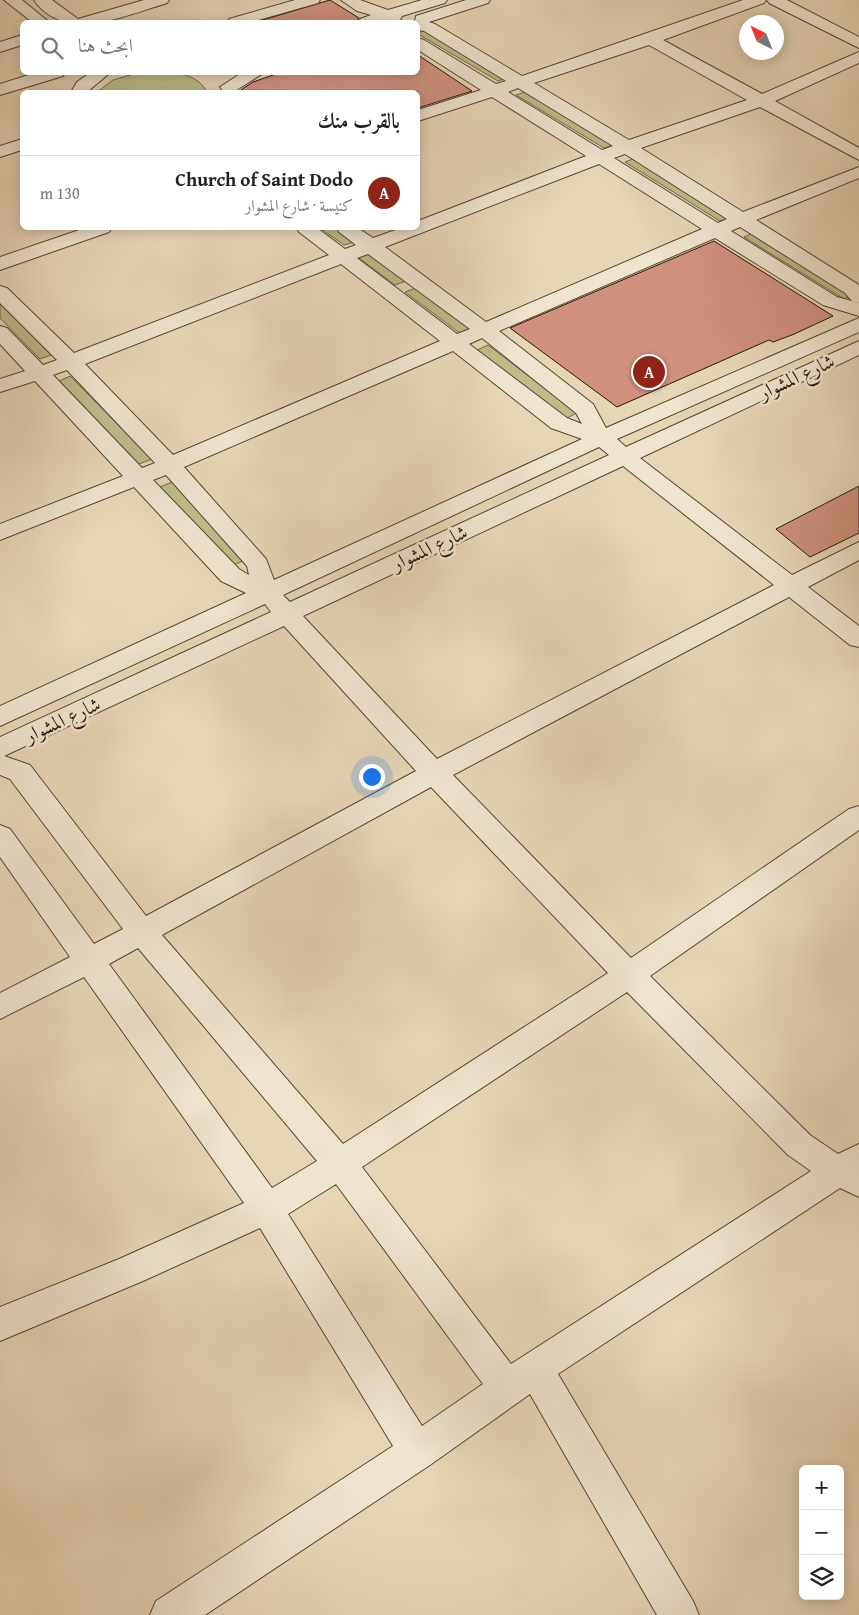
<!DOCTYPE html>
<html lang="ar">
<head>
<meta charset="utf-8">
<style>
  body { margin:0; font-family:"Gentium Book Plus",Amiri,serif; background:#f2f2f2; color:#222; direction:rtl }
  .controls { position:absolute; right:15px; bottom:15px; display:grid; overflow:hidden; border-radius:8px; box-shadow:0 2px 12px #0003 }
  .controls button { width:45px; height:45px; display:grid; place-items:center; padding:0; border:0; border-bottom:1px solid #e0e0e0; background:#fff; color:#222; font:25px sans-serif }
  .compass { position:absolute; left:739px; top:15px; width:45px; height:45px; border-radius:50%; background:#fff; box-shadow:0 2px 12px #0003; rotate:317deg }
  .you { position:absolute; left:371px; top:776px; width:18px; height:18px; margin:-12px; border:4px solid #fff; border-radius:50%; background:#1a73e8; box-shadow:0 0 0 8px #1a73e833 }
  .badge { display:grid; place-items:center; width:32px; height:32px; border-radius:50%; background:#8f2418; color:#fff; font-size:16px; font-weight:700 }
  .pin { position:absolute; translate:-50% -50%; border:2px solid #fff; box-shadow:0 1px 5px #0006 }
  .list { margin:0; padding:0; list-style:none }
  h2 { display:flex; justify-content:space-between; align-items:center; height:65px; margin:0; padding:0 20px; font-size:21px }
  h2 small { font-size:16px; font-weight:400; color:#767676 }
  .list li { display:grid; grid-template-columns:32px 1fr auto; gap:15px; align-items:center; box-sizing:border-box; height:75px; padding:0 20px; border-top:1px solid #e0e0e0 }
  .list b { display:block; font-size:19px; white-space:nowrap }
  .list p { margin:0; font-size:16px; white-space:nowrap; color:#767676 }
  .list em { font-size:16px; font-style:normal; color:#767676 }
  .icon { flex:none; width:28px; height:28px; fill:none; stroke:currentColor; stroke-width:2; stroke-linecap:round; stroke-linejoin:round }
  .map { position:relative; flex:none; width:859px; height:1615px; overflow:hidden; direction:ltr }
  .search { position:absolute; background:#fff; box-shadow:0 2px 12px #0003; left:20px; top:20px; width:400px; height:55px; display:flex; align-items:center; gap:12px; box-sizing:border-box; padding:0 18px; border-radius:8px; color:#767676; font-size:19px }
  .panel { position:absolute; background:#fff; box-shadow:0 2px 12px #0003; left:20px; top:90px; width:400px; height:140px; border-radius:8px; direction:rtl }
  .map>svg:first-child { display:block }
  .green { fill:#bdbc88; stroke:#726a48 }
  .building { fill:#d1917e; stroke:#261707 }
  .lines { fill:none; stroke-linecap:round; stroke-linejoin:round }
  .minor-casing { stroke:#564733; stroke-width:2 }
  .minor { fill:#efe4d0; fill-rule:evenodd }
  .labels { text-anchor:middle; dominant-baseline:central; stroke-width:5; stroke-linejoin:round; paint-order:stroke }
  .street-label { font-size:20px; fill:#261707; stroke:#efe4d0 }
</style>
</head>
<body>
<div class="map">
<svg width="859" height="1615" viewBox="0 0 859 1615">
  <rect width="100%" height="100%" fill="#e7d6b6"/>
  <filter id="stains"><feTurbulence type="fractalNoise" baseFrequency=".004" numOctaves="4"/><feColorMatrix values="0 0 0 0 .2 0 0 0 0 .09 0 0 0 0 .02 0 0 0 .5 -.17"/></filter>
  <radialGradient id="worn" r=".72"><stop offset=".6" stop-color="#630" stop-opacity="0"/><stop offset="1" stop-color="#630" stop-opacity=".3"/></radialGradient>
  <g class="green">
    <path d="M424,30l82,48 -8,3 -80,-47z"/>
    <path d="M141,72c23,0 54,-3 66,20h-110l16,-12z"/>
    <path d="M525,92l88,53 -9,3 -88,-53z"/>
    <path d="M635,158l95,60 -10,3 -95,-59z"/>
    <path d="M320,228h15l19,14 -10,3z"/>
    <path d="M753,233l100,62 -9,4 -100,-62z"/>
    <path d="M370,253l36,28 -11,4 -36,-27z"/>
    <path d="M416,288l55,42 -10,4 -56,-42z"/>
    <path d="M0,303l51,52 -11,4 -40,-41z"/>
    <path d="M488,345l89,68 -12,6 -88,-69z"/>
    <path d="M70,376l82,83 -13,5 -80,-83z"/>
    <path d="M172,482l73,78 -11,5 -74,-78z"/>
  </g>
  <g class="building">
    <path d="M330,0l29,18 -3,4h-100z"/>
    <path d="M418,55l54,36 -54,17v-16h-177v-2l12,-8 29,-10h136z"/>
    <path d="M714,241l119,75 -41,19 -19,7 -4,-2 -152,67 -107,-79z"/>
    <path d="M859,486v47l-49,24 -34,-28z"/>
  </g>
  <g class="lines">
    <defs>
      <g id="minor">
        <path d="M4,0h18l27,22h-17z"/>
        <path d="M34,0h18l26,19 66,-19h25l-2,3c-40,12 -103,41 -133,-3z"/>
        <path d="M295,0h25l-2,3 -67,19h-24l2,-3z"/>
        <path d="M341,0h19l28,10 34,-10h25l-2,3 -43,13 -2,4 -42,2 2,-3 11,-4 -14,-4z"/>
        <path d="M466,0h24l-2,3 -59,19 6,2 87,52 221,-76h23l-2,3 -101,37 99,54 97,-42v11l-84,38 84,47v12l-99,-53 -119,41 102,64 116,-45v11l-103,42 103,65v18l-7,-2 -7,-8 -105,-66 -9,4 106,66 22,6v13l-36,-11 -108,-67 -216,93 94,73 13,24 253,-110v14l-242,107 9,8 233,-106v14l-219,103 152,117 67,-33v18l-51,27 51,39v21l-9,-2 -61,-48 -336,178 178,183 218,-149 10,-3v24l-209,146 160,159 28,19 21,-10v53l-19,-9 -282,186 135,227 6,14h-42l-127,-221 -100,71 -225,150h-55l6,-14 237,-155 -133,-218 -117,53 -143,60v-34l119,-48 125,-56 -160,-226 -84,42v-26l70,-36 -70,-100v-32l10,4 84,115 29,-15 -113,-150 -10,-4v-38l271,-125 -6,-8 -265,122v-20l246,-113 -25,-12 -87,-94 -134,53v-16l123,-48 -88,-95 -35,11v-13l25,-8 -25,-27v-18l7,2 36,37 14,-5 -57,-57v-17l7,2 67,65 255,-98 -30,-23 -2,-4h20l28,21 11,-4 -17,-13 -2,-4h21l15,10 28,-10h17v-7l168,-65 -94,-59 -74,24v-11l63,-20 -63,-40v-12l6,2 72,44 10,-3 -82,-50 -6,-1v-8h-6l3,-1 1,-5zM649,45l98,55 -118,40 -95,-57zM518,88l95,58 -11,4 -94,-58zM625,154l102,65 -9,4 -104,-65zM599,164l103,65 -216,93 -101,-75zM368,254l102,75 -13,5 -100,-76zM341,264l99,77 -267,114 -88,-91zM482,338l94,75 6,11 -15,-6 -98,-74zM453,351l98,77 31,11 -308,141 -8,-21 -82,-92zM67,370l88,93 -13,5 -89,-93zM599,447l10,8 -319,147 -7,-7zM623,466l151,119 -337,174 -134,-143zM166,475l81,91 2,9 -10,-6 -86,-89zM284,626l132,145 -270,145 -116,-151 -26,-9zM431,787l177,186 -265,171 -181,-209zM138,948l179,213 -45,27 -163,-224zM627,992l161,163 23,16 -300,193 -149,-197zM336,1184l147,200 -61,42 -134,-212z"/>
        <path d="M767,0h20l72,37v11l-90,-45z"/>
        <path d="M22,35v10l-22,7v-10z"/>
        <path d="M38,72h27l-2,4 -63,19v-11z"/>
        <path d="M91,72h20l-24,20h-16l6,-10z"/>
        <path d="M243,72h22l-30,19h-12l-3,-4z"/>
        <path d="M22,139v11l-22,7v-11z"/>
        <path d="M85,228h27l-3,4 -109,38v-13z"/>
      </g>
    </defs>
    <use href="#minor" class="minor-casing"/>
    <use href="#minor" class="minor"/>
  </g>
  <g class="labels">
    <g class="street-label">
      <text transform="translate(796 376) rotate(-25)">شارع المشوار</text>
      <text transform="translate(429 547) rotate(-25)">شارع المشوار</text>
      <text transform="translate(62 719) rotate(-25)">شارع المشوار</text>
    </g>
  </g>
  <rect width="100%" height="100%" filter="url(#stains)"/>
  <rect width="100%" height="100%" fill="url(#worn)"/>
</svg>
<div class="controls">
<button>+</button>
<button>−</button>
<button><svg class="icon" aria-label="layers" viewBox="0 0 24 24"><path d="M12 4l9 5-9 5-9-5zM3 14l9 5 9-5"/></svg></button>
</div>
<svg class="compass" viewBox="-18 -18 36 36"><path d="M0-13l5 13h-10z" fill="#e53935"/><path d="M0 13l5-13h-10z" fill="#767676"/></svg>
<div class="you"></div>
<div class="pin badge" style="left:649px;top:372px">A</div>
<div class="search"><svg class="icon" aria-label="search" viewBox="0 0 24 24"><circle cx="10" cy="10" r="6"/><path d="M15 15l6 6"/></svg>ابحث هنا</div>
<section class="panel">
<h2>بالقرب منك<small></small></h2>
<ul class="list">
<li><span class="badge">A</span><div><b>Church of Saint Dodo</b><p>كنيسة · شارع المشوار</p></div><em>130 m</em></li>
</ul>
</section>
</div>
</body>
</html>
